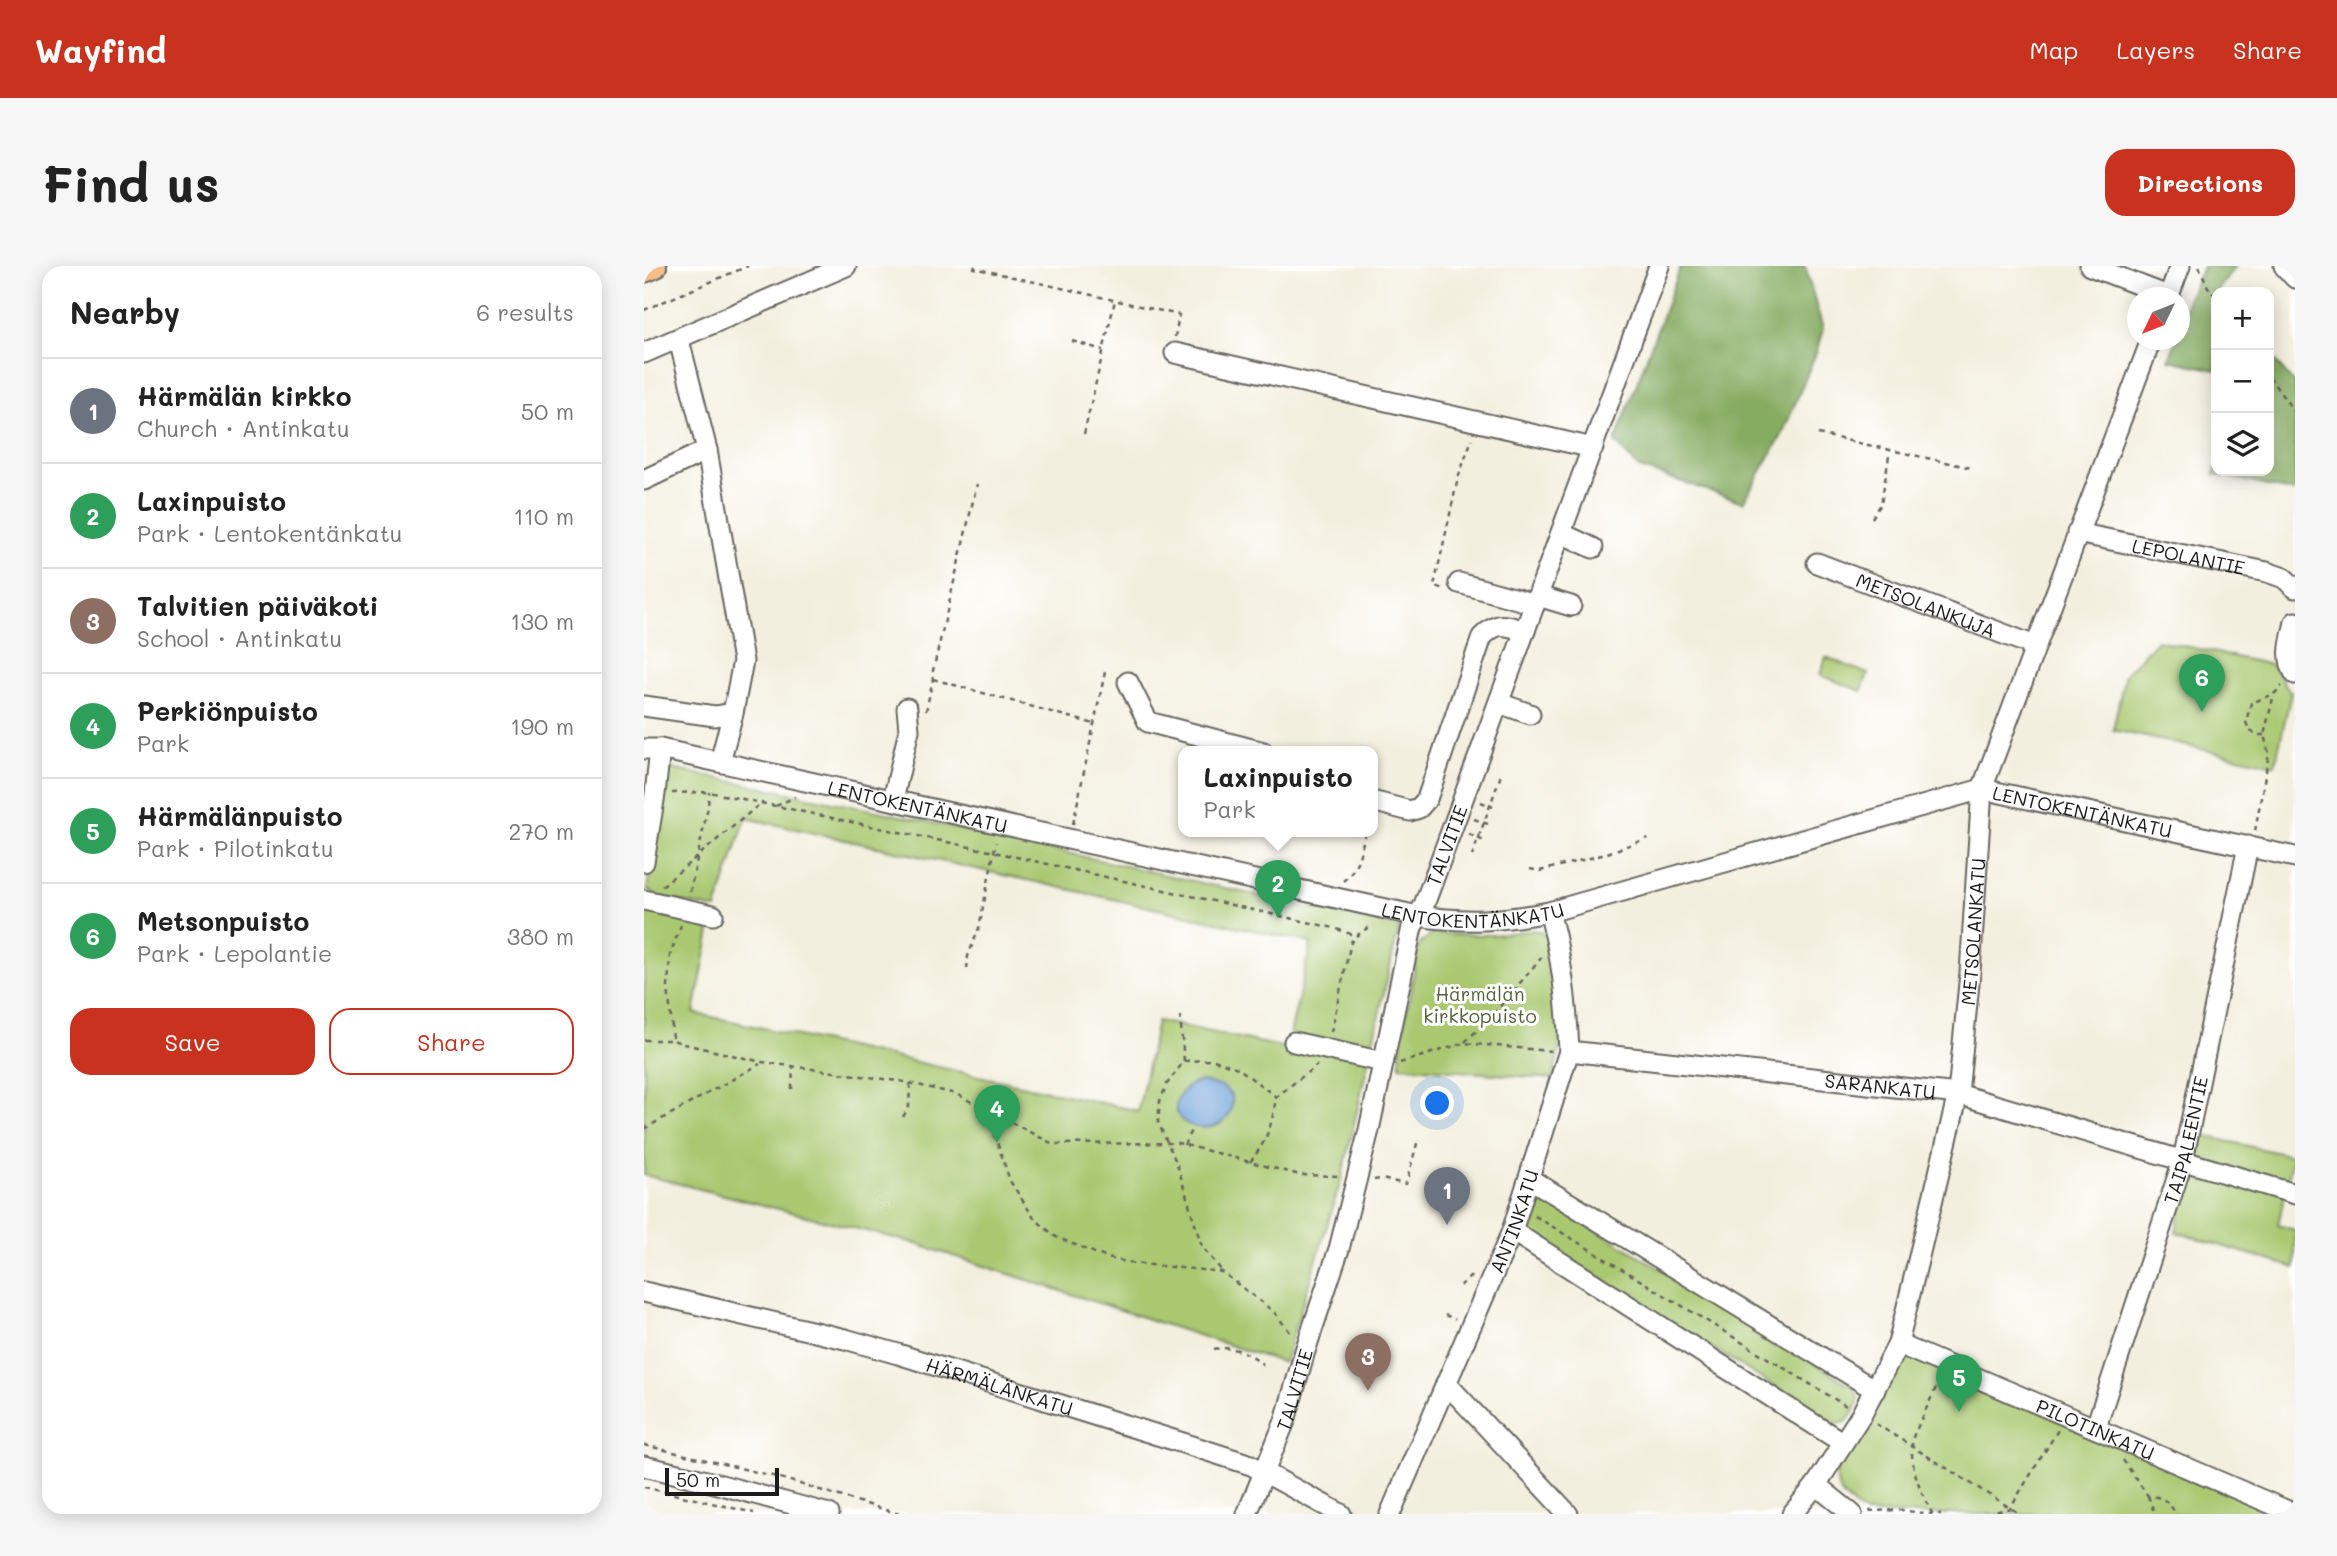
<!DOCTYPE html>
<html lang="en">
<head>
<meta charset="utf-8">
<style>
  body { margin:0; font-family:Mali,sans-serif; background:#f6f6f6; color:#222 }
  .controls { position:absolute; right:21px; top:21px; display:grid; overflow:hidden; border-radius:14px; box-shadow:0 4px 18px #0003 }
  .controls button { width:63px; height:63px; display:grid; place-items:center; padding:0; border:0; border-bottom:2px solid #e0e0e0; background:#fff; color:#222; font:35px sans-serif }
  .compass { position:absolute; left:1483px; top:21px; width:63px; height:63px; border-radius:50%; background:#fff; box-shadow:0 4px 18px #0003; rotate:227deg }
  .scale { position:absolute; left:21px; bottom:18px; width:114px; box-sizing:border-box; padding-left:7px; border:4px solid #1c1c1c; border-top:0; font-size:19px; line-height:24px; white-space:nowrap; color:#1c1c1c; -webkit-text-stroke:5px #fff; paint-order:stroke }
  .you { position:absolute; left:794px; top:838px; width:24px; height:24px; margin:-18px; border:5px solid #fff; border-radius:50%; background:#1a73e8; box-shadow:0 0 0 10px #1a73e833 }
  .badge { display:grid; place-items:center; width:46px; height:46px; border-radius:50%; background:#c8321e; color:#fff; font-size:23px; font-weight:700 }
  .pin { position:absolute; translate:-50% -58px; filter:drop-shadow(0 2px 4px #0008) }
  .pin::after { content:''; position:absolute; top:37px; width:24px; height:21px; background:inherit; clip-path:polygon(0 0,100% 0,50% 100%) }
  .popup { position:absolute; left:534px; top:480px; width:200px; height:91px; box-sizing:border-box; display:grid; place-content:center; border-radius:14px; background:#fff; filter:drop-shadow(0 2px 5px #0005); font-size:23px; white-space:nowrap; color:#767676 }
  .popup b { font-size:26px; color:#222 }
  .popup::after { content:''; position:absolute; left:50%; top:100%; margin-left:-14px; border:14px solid transparent; border-top-color:#fff }
  .list { margin:0; padding:0; list-style:none }
  h2 { display:flex; justify-content:space-between; align-items:center; height:91px; margin:0; padding:0 28px; font-size:30px }
  h2 small { font-size:23px; font-weight:400; color:#767676 }
  .list li { display:grid; grid-template-columns:46px 1fr auto; gap:21px; align-items:center; box-sizing:border-box; height:105px; padding:0 28px; border-top:2px solid #e0e0e0 }
  .list b { display:block; font-size:26px; white-space:nowrap }
  .list p { margin:0; font-size:23px; white-space:nowrap; color:#767676 }
  .list em { font-size:23px; font-style:normal; color:#767676 }
  .actions { display:flex; gap:14px; padding:21px 28px }
  .actions a { flex:1; padding:16px 0; border:2px solid #c8321e; border-radius:21px; text-align:center; font-size:24px; color:#c8321e }
  .actions .main { background:#c8321e; color:#fff }
  .icon { flex:none; width:38px; height:38px; fill:none; stroke:currentColor; stroke-width:2; stroke-linecap:round; stroke-linejoin:round }
  .map { position:relative; flex:none; width:1651px; height:1248px; overflow:hidden; border-radius:21px }
  header { display:flex; align-items:center; gap:42px; box-sizing:border-box; height:98px; padding:0 35px; background:#c8321e; color:#fff }
  header strong { font-size:33px }
  nav { display:flex; gap:38px; margin-inline-start:auto; font-size:24px }
  .intro { display:flex; align-items:center; justify-content:space-between; box-sizing:border-box; height:168px; padding:0 42px }
  h1 { margin:0; font-size:49px }
  .button { padding:18px 32px; border-radius:21px; background:#c8321e; color:#fff; font-size:24px; font-weight:700 }
  main { display:flex; gap:42px; padding:0 42px }
  aside { flex:1; background:#fff; border-radius:21px; box-shadow:0 4px 18px #0003 }
  .map>svg:first-child { display:block }
  .green { fill:#a9c86f; stroke:#627246; stroke-width:2 }
  .forest { fill:#86ac62; stroke:#51643f; stroke-width:2 }
  .water { fill:#6ca0d8; stroke:#445e7a; stroke-width:2 }
  .lines { fill:none; stroke-linecap:round; stroke-linejoin:round }
  .minor-casing { stroke:#676660; stroke-width:23 }
  .major-casing { stroke:#676660; stroke-width:28 }
  .path { stroke:#676660; stroke-width:2.5; stroke-dasharray:5 5; stroke-linecap:butt }
  .minor { stroke:#fff; stroke-width:19 }
  .major { stroke:#f6be87; stroke-width:24 }
  .labels { text-anchor:middle; dominant-baseline:central; stroke-width:6; stroke-linejoin:round; paint-order:stroke }
  .street-label { font-size:19px; fill:#1c1c1c; stroke:#fff }
  .park-label { font-size:19px; fill:#54613d; stroke:#fff }
</style>
</head>
<body>
<header>
<strong>Wayfind</strong>
<nav><a>Map</a><a>Layers</a><a>Share</a></nav>
</header>
<div class="intro"><h1>Find us</h1><a class="button">Directions</a></div>
<main>
<aside>
<h2>Nearby<small>6 results</small></h2>
<ul class="list">
<li><span class="badge" style="background:#6b7280">1</span><div><b>Härmälän kirkko</b><p>Church · Antinkatu</p></div><em>50 m</em></li>
<li><span class="badge" style="background:#2e9e5b">2</span><div><b>Laxinpuisto</b><p>Park · Lentokentänkatu</p></div><em>110 m</em></li>
<li><span class="badge" style="background:#8d6e63">3</span><div><b>Talvitien päiväkoti</b><p>School · Antinkatu</p></div><em>130 m</em></li>
<li><span class="badge" style="background:#2e9e5b">4</span><div><b>Perkiönpuisto</b><p>Park</p></div><em>190 m</em></li>
<li><span class="badge" style="background:#2e9e5b">5</span><div><b>Härmälänpuisto</b><p>Park · Pilotinkatu</p></div><em>270 m</em></li>
<li><span class="badge" style="background:#2e9e5b">6</span><div><b>Metsonpuisto</b><p>Park · Lepolantie</p></div><em>380 m</em></li>
</ul>
<div class="actions"><a class="main">Save</a><a>Share</a></div>
</aside>
<div class="map">
<svg width="1651" height="1248" viewBox="0 0 1651 1248">
  <rect width="100%" height="100%" fill="#fff"/>
  <filter id="ink" filterUnits="userSpaceOnUse"><feTurbulence type="fractalNoise" baseFrequency=".0143" numOctaves="2"/><feDisplacementMap in="SourceGraphic" scale="14" xChannelSelector="R" yChannelSelector="G"/><feConvolveMatrix kernelMatrix="1 2 1 2 8 2 1 2 1" color-interpolation-filters="sRGB"/></filter>
  <filter id="wash" filterUnits="userSpaceOnUse"><feTurbulence type="fractalNoise" baseFrequency=".00686" numOctaves="4" result="noise"/><feDisplacementMap in="SourceGraphic" scale="28" xChannelSelector="R" yChannelSelector="G"/><feGaussianBlur stdDeviation="1.57" result="paint"/><feColorMatrix in="noise" values="0 0 0 0 0 0 0 0 0 0 0 0 0 0 0 0 0 1.4 0 .05"/><feComposite in="paint" operator="in"/></filter>
  <g filter="url(#wash)">
    <rect width="100%" height="100%" fill="#f3efde"/>
    <g class="green">
      <path d="M1513,374l115,25 19,28 -16,72 -162,-35 12,-56z"/>
      <path d="M1182,391l42,17 -7,17 -41,-16z"/>
      <path d="M23,502l239,49 493,110 -58,254 -57,182 -374,-121 -266,-67v-266l68,12 -18,92 444,98 19,-90 130,27 24,-105 -565,-125 -30,91 -57,-12 -12,-8z"/>
      <path d="M889,664l8,2 6,5 14,78 -1,32 -7,32 -153,-13 1,-22 17,-95 2,-6 12,-9 61,1z"/>
      <path d="M1551,868l98,22 -15,69 17,5v38l-119,-36z"/>
      <path d="M894,928l317,194c8,15 0,22 -9,34l-11,2 -307,-190 -5,-10 9,-28z"/>
      <path d="M1264,1087l376,161h-419c-18,-14 -31,-19 -28,-44z"/>
    </g>
    <g class="forest">
      <path d="M1037,0h124l18,63 -7,24 -34,82 -39,67 -104,-34 -24,-26z"/>
      <path d="M1560,0h32l-20,27v77l-47,-10 7,-20h3c0,-26 13,-52 25,-74z"/>
      <path d="M1625,88l26,30v108l-81,-18 2,-8v5h53z"/>
    </g>
    <path class="water" d="M557,815l22,6 9,9c5,49 -72,35 -53,1 5,-9 12,-14 22,-16z"/>
  </g>
  <g filter="url(#ink)">
    <g class="lines">
      <defs>
        <g id="minor">
          <path d="M1446,0l78,30"/>
          <path d="M1640,0l11,12"/>
          <path d="M1524,32l12,-32"/>
          <path d="M0,87l202,-87"/>
          <path d="M531,87l418,95"/>
          <path d="M0,214l63,-30"/>
          <path d="M917,267l32,15"/>
          <path id="s1" d="M1433,267l190,39 17,6 11,10"/>
          <path id="s2" d="M1173,297l218,83"/>
          <path d="M815,317l76,21"/>
          <path d="M894,330l33,10"/>
          <path d="M1651,356c-4,18 -10,35 0,52"/>
          <path d="M484,416l20,40 115,30"/>
          <path d="M855,437l31,11"/>
          <path d="M0,440l71,10 18,-3 10,-52 -36,-211 -28,-110"/>
          <path id="s3" d="M0,483h16l758,167c49,7 82,5 131,-4l433,-123 313,68"/>
          <path d="M76,496l13,-49"/>
          <path d="M249,534l16,-70 -2,-22"/>
          <path d="M728,535l38,10 9,-3 8,-9 55,-162c17,-17 22,-12 43,-6"/>
          <path d="M0,596l11,-68 5,-45"/>
          <path d="M0,634l69,15"/>
          <path d="M650,776l89,20"/>
          <path id="s4" d="M925,785l389,43 337,100"/>
          <path d="M886,913l345,211"/>
          <path d="M868,965l331,212"/>
          <path id="s5" d="M0,1026l201,47 53,15 285,89 68,22 90,49"/>
          <path id="s6" d="M1254,1078l397,170"/>
          <path d="M802,1117l122,131"/>
          <path id="s7" d="M1452,1161l87,-267 65,-314"/>
          <path d="M0,1200l55,13 130,35"/>
          <path d="M1172,1219l36,29"/>
          <path id="s8" d="M603,1248l38,-93 20,-70 34,-102 30,-119 43,-203 12,-22 235,-639"/>
          <path id="s9" d="M746,1248l122,-283 57,-180c-2,-46 -7,-95 -20,-139"/>
          <path id="s10" d="M1148,1248l24,-29 45,-70 37,-71 60,-250 12,-121 12,-184 169,-449"/>
        </g>
        <path id="major" d="M0,4l10,-4"/>
      </defs>
      <use href="#minor" class="minor-casing"/>
      <use href="#major" class="major-casing"/>
      <g class="path">
        <path d="M331,0l-1,2 205,47 -4,22"/>
        <path d="M1555,0l9,21 8,11"/>
        <path d="M0,44l104,-44"/>
        <path d="M428,75l31,9"/>
        <path d="M1625,111l26,36"/>
        <path d="M440,168l31,-134"/>
        <path d="M1174,168l154,34"/>
        <path d="M1228,252l9,-14 9,-54"/>
        <path d="M798,323l-8,-3 24,-108 14,-39"/>
        <path d="M289,413l161,45"/>
        <path d="M282,445l7,-32 -1,-4 45,-191"/>
        <path d="M1620,469h-7l-8,-5 -3,-8 5,-19 23,-9"/>
        <path d="M28,527l37,-1 285,60 340,76 22,8"/>
        <path d="M837,536l12,5"/>
        <path d="M132,540l19,-9"/>
        <path d="M830,553l14,5"/>
        <path d="M429,558l32,-152"/>
        <path d="M1611,565l14,-77 -5,-19 10,-41 8,-8"/>
        <path d="M825,568l17,8"/>
        <path d="M828,590l29,-81"/>
        <path d="M886,603l10,2 62,-16 46,-17"/>
        <path d="M699,615c15,-12 18,-29 22,-49"/>
        <path d="M18,620l99,-83"/>
        <path d="M46,626l18,-85 1,-15"/>
        <path d="M323,703l1,-13 11,-28 17,-86"/>
        <path d="M536,750l4,45 -17,23 -7,17 -2,21 19,42 25,83 20,24"/>
        <path d="M687,766l20,-90 5,-6 16,-11"/>
        <path d="M29,772l-5,-51 2,-32 11,-30"/>
        <path d="M0,774h29l11,4 78,18 143,20 51,12 97,50 125,-1 122,32 40,1"/>
        <path d="M821,776l26,-25 51,-60"/>
        <path d="M540,795l30,-1 24,8 38,29"/>
        <path d="M756,797l64,-20 87,8"/>
        <path d="M148,823l1,-21"/>
        <path d="M337,841l16,35 13,39 24,37 22,19 51,21 25,5 90,9 52,40 19,24"/>
        <path d="M259,851l6,-10 1,-23"/>
        <path d="M0,863l116,-65"/>
        <path d="M540,879l8,-17"/>
        <path d="M606,896c18,-23 22,-37 26,-65l41,-32"/>
        <path d="M730,914l7,-1 25,5 12,-44"/>
        <path d="M891,950l311,190"/>
        <path d="M816,1020l10,-9 3,1"/>
        <path d="M801,1049l10,4"/>
        <path d="M570,1083c15,-4 39,4 49,16"/>
        <path d="M1296,1113l-27,58c-5,26 7,54 19,76l9,1"/>
        <path d="M1232,1158l144,90"/>
        <path d="M0,1179l133,32 122,37"/>
        <path d="M1479,1194l25,36c14,0 21,6 28,18"/>
        <path d="M0,1221l110,26"/>
        <path d="M1504,1230l7,18"/>
        <path d="M1225,1245l29,-1 34,4"/>
        <path d="M1343,1248l23,-6 48,-78"/>
      </g>
      <use href="#minor" class="minor"/>
      <use href="#major" class="major"/>
    </g>
  </g>
  <g class="labels">
    <g class="street-label">
      <text stroke="none"><textPath href="#s1" startOffset="114">LEPOLANTIE</textPath></text>
      <text stroke="none"><textPath href="#s2" startOffset="117">METSOLANKUJA</textPath></text>
      <text stroke="none"><textPath href="#s3" startOffset="280">LENTOKENTÄNKATU</textPath></text>
      <text stroke="none"><textPath href="#s3" startOffset="1477">LENTOKENTÄNKATU</textPath></text>
      <text stroke="none"><textPath href="#s8" startOffset="700">TALVITIE</textPath></text>
      <text stroke="none"><textPath href="#s3" startOffset="847">LENTOKENTÄNKATU</textPath></text>
      <text stroke="none"><textPath href="#s10" startOffset="621">METSOLANKATU</textPath></text>
      <text stroke="none"><textPath href="#s4" startOffset="313">SARANKATU</textPath></text>
      <text stroke="none"><textPath href="#s7" startOffset="301">TAIPALEENTIE</textPath></text>
      <text stroke="none"><textPath href="#s9" startOffset="318">ANTINKATU</textPath></text>
      <text stroke="none"><textPath href="#s5" startOffset="368">HÄRMÄLÄNKATU</textPath></text>
      <text stroke="none"><textPath href="#s8" startOffset="133">TALVITIE</textPath></text>
      <text stroke="none"><textPath href="#s6" startOffset="215">PILOTINKATU</textPath></text>
    </g>
    <g class="park-label">
      <text x="836" y="727">Härmälän<tspan x="836" dy="22">kirkkopuisto</tspan></text>
    </g>
  </g>
</svg>
<div class="controls">
<button>+</button>
<button>−</button>
<button><svg class="icon" aria-label="layers" viewBox="0 0 24 24"><path d="M12 4l9 5-9 5-9-5zM3 14l9 5 9-5"/></svg></button>
</div>
<svg class="compass" viewBox="-18 -18 36 36"><path d="M0-13l5 13h-10z" fill="#e53935"/><path d="M0 13l5-13h-10z" fill="#767676"/></svg>
<div class="scale">50 m</div>
<div class="you"></div>
<div class="pin badge" style="left:803px;top:959px;background:#6b7280">1</div>
<div class="pin badge" style="left:634px;top:652px;background:#2e9e5b">2</div>
<div class="popup"><b>Laxinpuisto</b>Park</div>
<div class="pin badge" style="left:724px;top:1125px;background:#8d6e63">3</div>
<div class="pin badge" style="left:353px;top:877px;background:#2e9e5b">4</div>
<div class="pin badge" style="left:1315px;top:1146px;background:#2e9e5b">5</div>
<div class="pin badge" style="left:1558px;top:446px;background:#2e9e5b">6</div>
</div>
</main>
</body>
</html>
